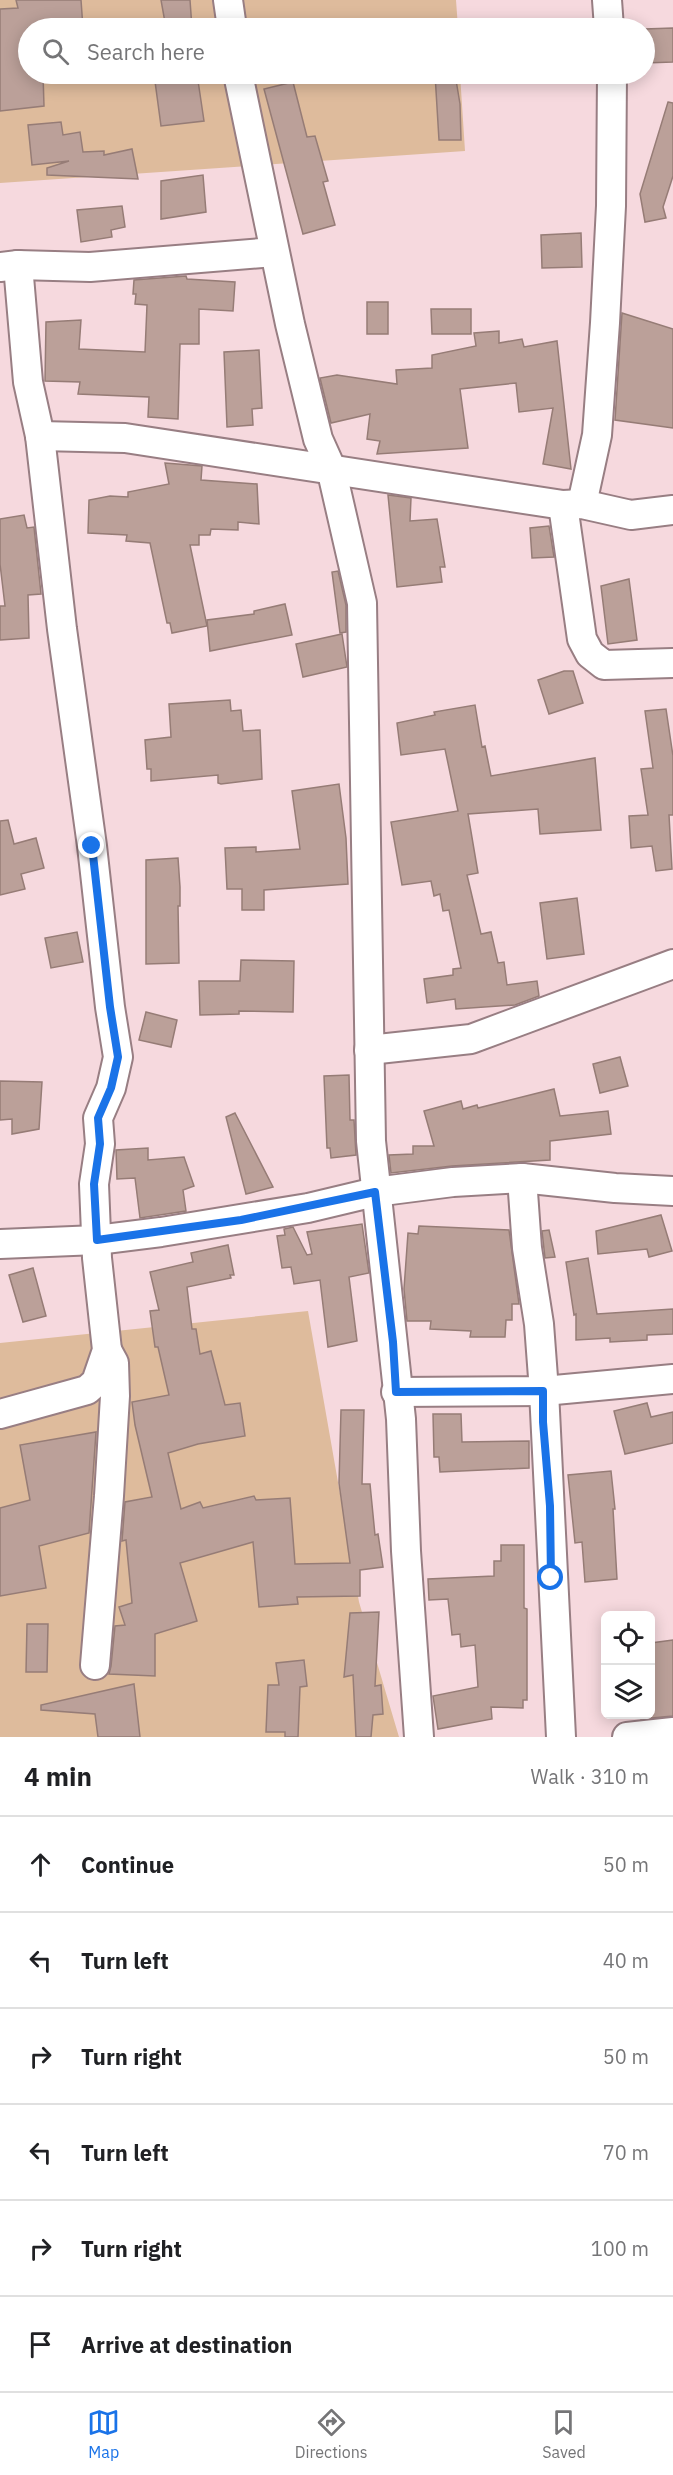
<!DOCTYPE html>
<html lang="en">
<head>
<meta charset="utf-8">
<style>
  body { margin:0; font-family:"IBM Plex Sans",sans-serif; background:#f2f2f2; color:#202124 }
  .controls { position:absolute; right:18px; bottom:18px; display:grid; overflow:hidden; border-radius:9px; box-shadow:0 3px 15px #0003 }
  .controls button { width:54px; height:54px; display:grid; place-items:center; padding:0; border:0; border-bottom:2px solid #e0e0e0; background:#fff; color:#202124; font:30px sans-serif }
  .stop { position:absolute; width:18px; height:18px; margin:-14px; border:4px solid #1a73e8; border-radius:50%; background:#fff }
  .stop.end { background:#1a73e8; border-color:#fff; box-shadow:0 2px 6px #0008 }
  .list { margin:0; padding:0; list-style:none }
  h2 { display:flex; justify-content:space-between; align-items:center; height:78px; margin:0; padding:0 24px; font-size:26px }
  h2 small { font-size:20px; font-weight:400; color:#757577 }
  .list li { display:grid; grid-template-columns:39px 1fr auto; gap:18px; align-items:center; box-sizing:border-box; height:96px; padding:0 24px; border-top:2px solid #e0e0e0 }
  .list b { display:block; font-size:22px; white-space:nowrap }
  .list em { font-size:20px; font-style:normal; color:#757577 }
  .icon { flex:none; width:33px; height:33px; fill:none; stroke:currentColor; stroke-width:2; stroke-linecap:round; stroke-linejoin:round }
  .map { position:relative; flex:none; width:673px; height:1737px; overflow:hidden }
  .search { position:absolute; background:#fff; box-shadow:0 3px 15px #0003; left:18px; right:18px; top:18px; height:66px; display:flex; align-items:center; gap:15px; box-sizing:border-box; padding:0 21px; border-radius:33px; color:#757577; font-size:22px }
  .sheet { height:654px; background:#fff }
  nav { display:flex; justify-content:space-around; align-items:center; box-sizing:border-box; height:84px; border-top:2px solid #e0e0e0; background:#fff; font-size:16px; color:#757577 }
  nav a { display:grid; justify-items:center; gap:3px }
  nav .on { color:#1a73e8 }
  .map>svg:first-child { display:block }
  .green { fill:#debb9c }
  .building { fill:#bba099; stroke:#967c76; stroke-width:1.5 }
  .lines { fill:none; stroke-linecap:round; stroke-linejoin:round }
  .street-casing { stroke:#987e83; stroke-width:32 }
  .street { stroke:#fff; stroke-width:28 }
  .route { stroke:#1a73e8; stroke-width:8 }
</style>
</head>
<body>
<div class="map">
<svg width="673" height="1737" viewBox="0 0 673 1737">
  <rect width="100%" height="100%" fill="#f6d9de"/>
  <g class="green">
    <path d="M0,0h456l2,28h-430v46h432l5,77 -465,32z"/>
    <path d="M308,1311l51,291 40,135h-399v-394z"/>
  </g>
  <g class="building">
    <path d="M16,0h65l2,28h-55v46h15l1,32 -44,5v-102l18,-1z"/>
    <path d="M161,0h29l2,28h-26z"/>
    <path d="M673,28v34l-28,1v-34z"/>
    <path d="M154,74h43l7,47 -43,5z"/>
    <path d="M435,74h20l5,30 1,36h-22z"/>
    <path d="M293,82l14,55 8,-1 13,45 -5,1 12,43 -32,9 -39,-145z"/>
    <path d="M668,102l5,1v73l-10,31 3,11 -21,4 -5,-28z"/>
    <path d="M61,122l2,13 17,-3 3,20 21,-1v4l28,-6 6,30 -91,-4v-7l22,-7 -37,4 -4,-40z"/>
    <path d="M203,175l3,37 -45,7v-38z"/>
    <path d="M122,206l3,21 -14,3 1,7 -31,5 -4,-32z"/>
    <path d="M581,233l1,34 -40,1 -1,-33z"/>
    <path d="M186,276l1,3 48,3 -2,29 -34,-2v35h-19l-2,75 -30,-2 1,-20 -71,-3 2,-12 -35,-1 1,-59 35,-2 -2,29 66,3 2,-47 -12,-1 1,-10h-3l1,-14z"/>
    <rect x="367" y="302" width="21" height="32"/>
    <path d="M431,309h40v25h-39z"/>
    <path d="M622,313l51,16v99l-58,-8z"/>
    <path d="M499,331v12l23,-4 2,8 33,-6 14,128 -28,-5 10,-56 -34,4 -3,-29 -56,6 8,59 -91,6 3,-13 -13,-2 3,-25 -39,9 -11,-45 17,-3 60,9 -1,-14 36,-2v-13l44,-9 -2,-13z"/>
    <path d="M259,350l3,58 -10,1 1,16 -26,2 -3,-75z"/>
    <path d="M165,463l37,3 -1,14 56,4 2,40 -21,-2v8l-27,-1 -1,6h-11v10h-9l17,81 -35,7 -2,-10h-3l-17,-80 -24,-2 1,-6 -39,-2 1,-33 21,-4 18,1v-5l41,-8z"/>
    <path d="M388,495l23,3 -1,23 27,-2 8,48h-5l2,15 -45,5z"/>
    <path d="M24,515l3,13 7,-1 7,67 -13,1 1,43 -29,2v-34h5l-5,-42v-45z"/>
    <path d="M549,526l5,31 -22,1 -2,-30z"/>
    <path d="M338,571l8,34v27l-6,1 -8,-61z"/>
    <path d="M629,579l8,61 -29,4 -7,-58z"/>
    <path d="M285,604l7,31 -82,16 -3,-31 47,-6v-3z"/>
    <path d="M342,634l5,33 -44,10 -7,-33z"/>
    <path d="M564,671h9l10,32 -34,11 -11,-34z"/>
    <path d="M230,700l1,11 10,-1 2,21 17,-1 2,49 -41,5 -3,-1v-8l-67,6v-12h-4l-2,-29 26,-3 -2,-33z"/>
    <path d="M475,705l7,42 3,-1 6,30 104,-18 6,72 -61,4 -2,-25 -70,5 10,59 -11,2 14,59 10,-2 7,31 6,-1 3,23 30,-4 2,15 -24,9 -59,4 -1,-10 -28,4 -3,-24 29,-4v-6l8,-1 -12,-58 -6,1 -3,-17 -6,2 -3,-15 -29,4 -11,-63 67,-11 -13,-62 -44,6 -4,-32 38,-8 -1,-3z"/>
    <path d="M666,709l7,47v59h-4l3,54 -16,2 -4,-25 -21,2 -2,-32 19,-1 -7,-46 12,-1 -8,-57z"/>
    <path d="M339,784l7,54 2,46 -84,6v20h-22v-21h-15l-2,-41 31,-1v5l44,-3 -8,-58z"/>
    <path d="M8,820l6,24 22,-6 8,30 -23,6 4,15 -25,6v-74z"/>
    <path d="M178,858l2,29v19h-2l1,57 -33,1v-104z"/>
    <path d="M577,898l7,56 -37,5 -7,-56z"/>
    <path d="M77,932l6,30 -32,6 -6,-30z"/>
    <path d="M241,960l53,1 -1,51 -54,-1v3l-39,1 -1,-34h41z"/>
    <path d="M146,1012l31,8 -6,27 -32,-7z"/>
    <path d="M620,1057l8,29 -28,7 -7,-29z"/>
    <path d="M349,1075l1,45h4l2,35 -25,3 -1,-10h-3l-3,-72z"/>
    <path d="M0,1081l42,1 -3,47 -27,5v-15l-12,1z"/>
    <path d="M554,1089l6,27 48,-5 3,23 -61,7v19l-98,6 -61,7 -2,-18 24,-1v-8h21l-10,-35 37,-10 2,8 14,-4 1,3z"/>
    <path d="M235,1113l38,74 -27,7 -20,-77z"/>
    <path d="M148,1148v12l36,-3 10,29 -11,4 3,21 -46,7 -5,-40 -18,1 -1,-29z"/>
    <path d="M661,1215l11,36 -23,6 -2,-8 -49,5 -2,-23z"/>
    <path d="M362,1224l7,49 -20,4 8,64 -29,6 -8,-67 -26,4 -3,-17 -9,1 -5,-32 8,-1 -1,-6 9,-2 14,28 5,-1 -5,-22z"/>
    <path d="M419,1226l90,4 10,74h-7v16h-6l-1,17h-35l1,-6 -41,-2 1,-8h-24l-3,-32 4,-56 10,1z"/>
    <path d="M549,1230l6,27 -10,1 -3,-27z"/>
    <path d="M228,1245l6,30h-4l1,3 -44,9 5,42h4l4,25 11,-3 14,54 15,-2 5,33 -47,8 -30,9 13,56 19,-7 3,6 51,-12 2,4 34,-2 5,66 55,-1 -11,-80 2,-73h23l-2,74h8l5,51 3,-1 5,33 -23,3v26l-63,1 1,7 -39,3 -6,-65 -73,21 17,58 -42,13v42l-46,-2 2,-8 4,-40 10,-1 -6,-18 13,-4 -6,-63 -4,1 3,-39 27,-5 -17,-72 -3,-23 37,-7 -11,-48h-3l-5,-36 9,-1 -9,-38 43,-10 -2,-9z"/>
    <path d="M588,1258l9,56 76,-5v25l-26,1v5l-37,2v-4l-34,2v-26l-2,1 -8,-53z"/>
    <path d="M33,1268l13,48 -23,6 -14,-47z"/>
    <path d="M647,1403l4,14 22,-5v31l-48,11 -11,-43z"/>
    <path d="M433,1414h28l1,28 67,-1v27l-89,4 -1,-15h-5z"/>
    <path d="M96,1432l-7,101 -50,13 7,42 -46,8v-88l30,-8 -10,-55z"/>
    <path d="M611,1471l4,38h-2l4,70 -32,3 -3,-40 -7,1 -7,-68z"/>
    <path d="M501,1545h23v63l3,1v91h-4v8l-32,-1 1,12 -54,10 -5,-33 45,-9 -3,-42 -14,2 -1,-13 -8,1 -4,-36 -19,1 -1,-21 66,-3v-15h7z"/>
    <path d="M379,1612l-4,74 6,-1 2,29 -10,1 -2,22h-15l-3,-62 -9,2 6,-64z"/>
    <path d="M27,1624h21l-1,48h-21z"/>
    <path d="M673,1640v76l-32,3v-5h10v-71z"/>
    <path d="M304,1660l3,26 -7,1 -2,50h-13v-5h-19l2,-47h11l-3,-22z"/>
    <path d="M134,1684l6,53h-42l-3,-23 -54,-4v-5z"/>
  </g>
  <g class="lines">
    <defs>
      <g id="street">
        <path d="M228,0l4,28"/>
        <path d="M607,0l2,28"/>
        <path d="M238,74l52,250 28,115 13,29 31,135 9,538 30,278 5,132 13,186"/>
        <path d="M0,267l18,-2 72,2 184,-15"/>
        <path d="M40,436l85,2 438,67 19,-1 49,11 42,-5"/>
        <path d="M582,504l15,-69 8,-112 6,-117 1,-132"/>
        <path d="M563,505l19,134 8,15 14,11 69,-2"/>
        <path d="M369,1050l102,-11 202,-75"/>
        <path d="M522,1178l5,70 12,76 5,67 17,346"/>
        <path d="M0,1244l97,-4 64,-8 147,-24 67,-16 78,-10 69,-4 93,10 58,3"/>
        <path d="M396,1392l148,-1 129,-12"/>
        <path d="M0,1414l87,-24 9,-8 11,-32 -10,-92 -3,-74 6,-40 -2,-26 13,-30 7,-31 -8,-50 -18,-161 -30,-217 -22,-193 -12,-54 -10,-117"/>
        <path d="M95,1665l14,-169 6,-100 -1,-33 -6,-11"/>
        <path d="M627,1737l46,-5"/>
      </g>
    </defs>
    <use href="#street" class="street-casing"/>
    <use href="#street" class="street"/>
  </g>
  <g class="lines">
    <path class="route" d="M92,846l18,161 8,50 -7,31 -13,30 2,26 -6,40 3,56 144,-20 134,-28 18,150 3,50 147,-1v31l7,84 1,72"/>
  </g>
</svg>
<div class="controls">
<button><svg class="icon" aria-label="locate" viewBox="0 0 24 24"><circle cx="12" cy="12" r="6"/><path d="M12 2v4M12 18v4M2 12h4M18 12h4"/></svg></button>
<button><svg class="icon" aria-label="layers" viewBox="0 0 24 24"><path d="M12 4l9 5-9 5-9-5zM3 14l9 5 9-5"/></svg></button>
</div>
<div class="stop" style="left:551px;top:1578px"></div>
<div class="stop end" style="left:92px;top:846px"></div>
<div class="search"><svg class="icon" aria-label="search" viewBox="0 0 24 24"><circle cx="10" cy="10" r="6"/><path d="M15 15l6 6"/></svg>Search here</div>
</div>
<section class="sheet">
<h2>4 min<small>Walk · 310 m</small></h2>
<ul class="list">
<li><svg class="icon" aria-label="ahead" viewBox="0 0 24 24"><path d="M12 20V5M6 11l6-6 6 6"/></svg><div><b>Continue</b></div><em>50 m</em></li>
<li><svg class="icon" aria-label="left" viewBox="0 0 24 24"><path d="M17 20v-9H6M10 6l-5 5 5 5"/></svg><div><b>Turn left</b></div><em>40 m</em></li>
<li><svg class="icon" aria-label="right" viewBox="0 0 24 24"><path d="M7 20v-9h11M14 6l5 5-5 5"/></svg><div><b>Turn right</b></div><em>50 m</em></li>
<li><svg class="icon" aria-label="left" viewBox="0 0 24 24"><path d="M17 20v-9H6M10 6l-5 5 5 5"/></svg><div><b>Turn left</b></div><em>70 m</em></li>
<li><svg class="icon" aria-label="right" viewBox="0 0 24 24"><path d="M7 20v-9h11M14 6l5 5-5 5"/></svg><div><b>Turn right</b></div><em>100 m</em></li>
<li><svg class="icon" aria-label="arrive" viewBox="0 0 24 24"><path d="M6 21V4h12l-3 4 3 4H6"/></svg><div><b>Arrive at destination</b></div></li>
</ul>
</section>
<nav>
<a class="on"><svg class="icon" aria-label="map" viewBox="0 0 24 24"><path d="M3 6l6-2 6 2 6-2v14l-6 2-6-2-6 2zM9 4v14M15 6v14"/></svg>Map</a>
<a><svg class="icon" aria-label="directions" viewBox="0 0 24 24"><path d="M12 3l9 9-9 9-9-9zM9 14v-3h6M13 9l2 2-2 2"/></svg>Directions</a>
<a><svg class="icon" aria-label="saved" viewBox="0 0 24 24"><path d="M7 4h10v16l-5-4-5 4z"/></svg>Saved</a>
</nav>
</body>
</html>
